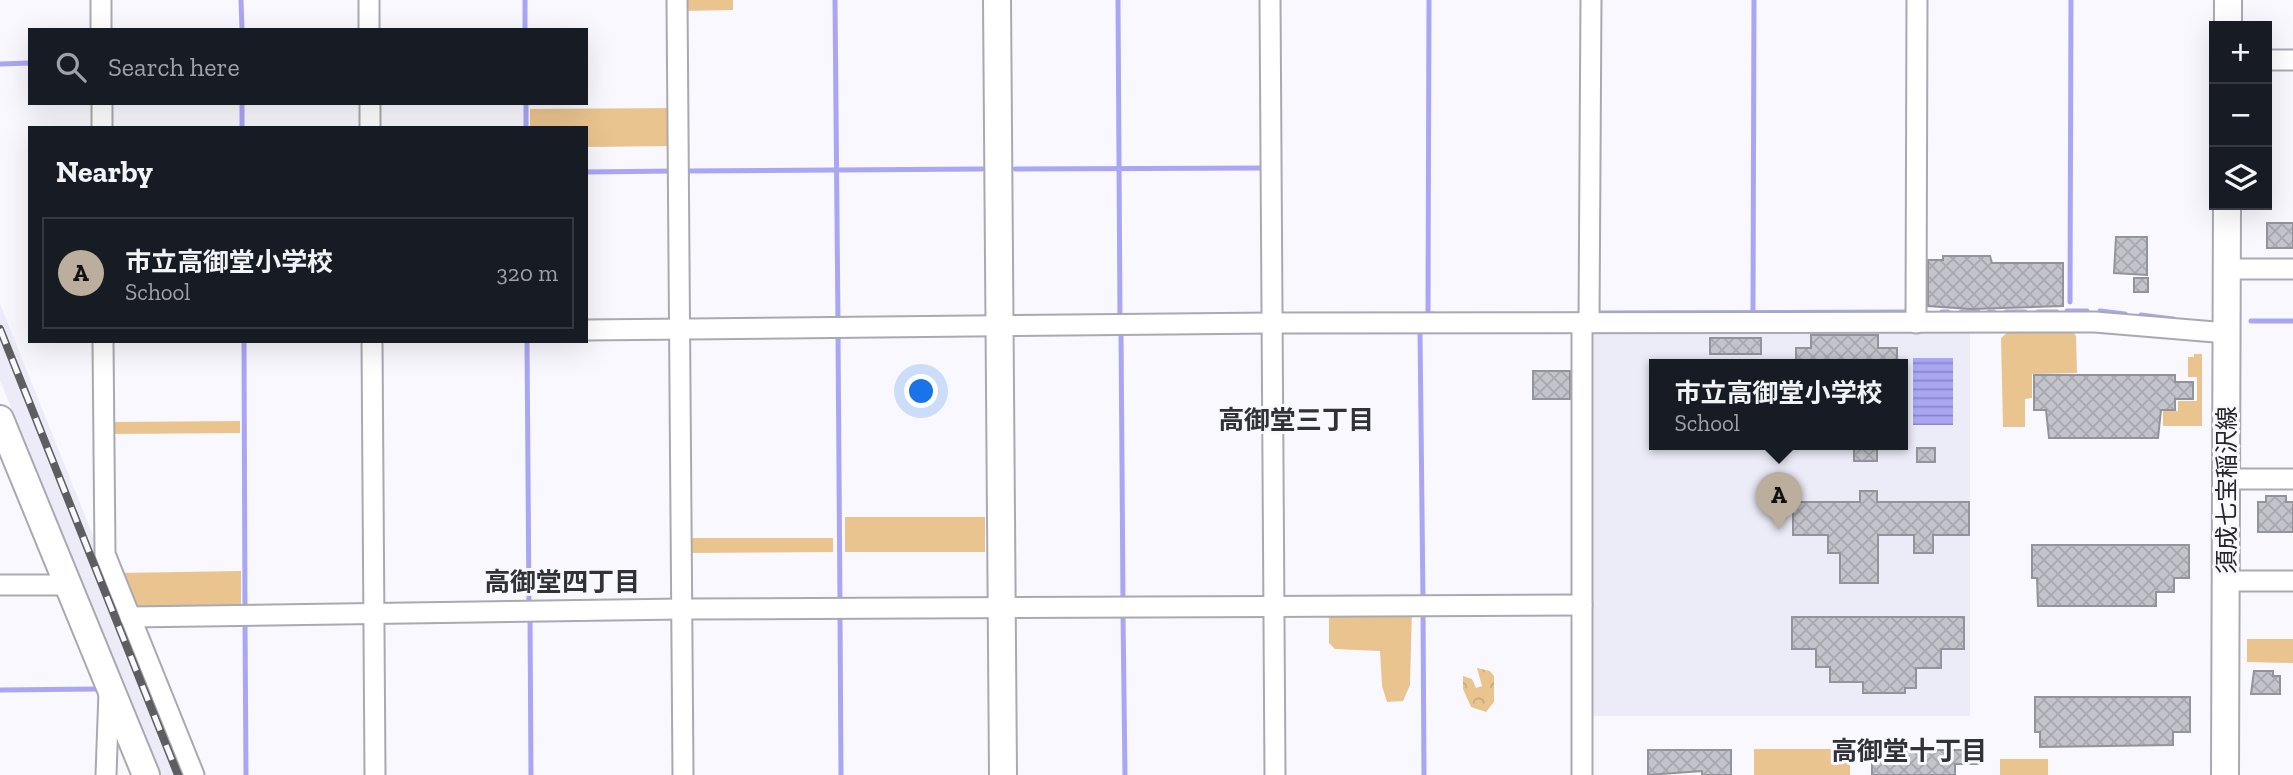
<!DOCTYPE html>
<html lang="en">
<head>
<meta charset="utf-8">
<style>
  body { margin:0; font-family:"Zilla Slab","Noto Sans JP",serif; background:#20242c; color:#f1f3f6 }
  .controls { position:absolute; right:21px; top:21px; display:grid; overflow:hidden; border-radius:0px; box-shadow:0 7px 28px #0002 }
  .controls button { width:63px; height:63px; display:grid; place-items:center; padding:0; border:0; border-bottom:2px solid #363941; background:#171b24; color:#f1f3f6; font:35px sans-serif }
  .you { position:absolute; left:922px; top:392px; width:24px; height:24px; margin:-18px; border:5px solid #fff; border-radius:50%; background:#1a73e8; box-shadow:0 0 0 10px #1a73e833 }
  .badge { display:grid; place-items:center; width:46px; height:46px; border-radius:50%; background:#bbae9c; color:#111; font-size:23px; font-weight:700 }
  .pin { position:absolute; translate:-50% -58px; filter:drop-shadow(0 2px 4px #0008) }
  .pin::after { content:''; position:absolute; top:37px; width:24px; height:21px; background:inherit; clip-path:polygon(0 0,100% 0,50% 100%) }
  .popup { position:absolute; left:1649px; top:359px; width:259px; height:91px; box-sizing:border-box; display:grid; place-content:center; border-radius:0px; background:#171b24; filter:drop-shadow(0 2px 5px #0005); font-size:23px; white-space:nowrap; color:#9ea1a6 }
  .popup b { font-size:26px; color:#f1f3f6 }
  .popup::after { content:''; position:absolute; left:50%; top:100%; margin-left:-14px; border:14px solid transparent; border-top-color:#171b24 }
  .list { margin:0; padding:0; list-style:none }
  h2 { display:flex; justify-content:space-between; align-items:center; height:91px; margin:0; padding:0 28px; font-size:30px }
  h2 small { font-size:23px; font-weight:400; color:#9ea1a6 }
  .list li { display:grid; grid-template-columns:46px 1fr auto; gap:21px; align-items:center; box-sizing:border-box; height:112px; margin:0 14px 14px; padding:0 14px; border:2px solid #363941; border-radius:0px }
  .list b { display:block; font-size:26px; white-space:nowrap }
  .list p { margin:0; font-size:23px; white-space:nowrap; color:#9ea1a6 }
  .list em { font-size:23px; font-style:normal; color:#9ea1a6 }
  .icon { flex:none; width:38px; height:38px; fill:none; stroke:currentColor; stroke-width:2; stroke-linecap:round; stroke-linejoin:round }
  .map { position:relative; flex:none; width:2293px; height:775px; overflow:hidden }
  .search { position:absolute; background:#171b24; box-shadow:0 7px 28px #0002; left:28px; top:28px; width:560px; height:77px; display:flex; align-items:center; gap:18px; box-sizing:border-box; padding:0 24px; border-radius:0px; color:#9ea1a6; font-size:26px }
  .panel { position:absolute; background:#171b24; box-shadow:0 7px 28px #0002; left:28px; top:126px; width:560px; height:217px; border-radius:0px }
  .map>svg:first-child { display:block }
  .built { fill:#ececf9; fill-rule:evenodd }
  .grass { fill:#eac48e }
  .forest { fill:url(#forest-crowns) }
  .water { fill:url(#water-rules) }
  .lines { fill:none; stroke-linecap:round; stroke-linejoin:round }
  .stream { stroke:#aaa6f3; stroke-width:5 }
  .building { fill:url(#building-cross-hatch); stroke:#93939c; stroke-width:2 }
  .street-casing { stroke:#a9a9b2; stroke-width:23 }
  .secondary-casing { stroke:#a9a9b2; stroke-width:30 }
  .street { stroke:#fff; stroke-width:19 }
  .secondary { stroke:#fff; stroke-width:26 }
  .rail-casing { stroke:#5e5e62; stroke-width:8 }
  .rail { stroke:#f8f8fe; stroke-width:5; stroke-dasharray:16; stroke-linecap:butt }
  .labels { text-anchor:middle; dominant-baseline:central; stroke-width:6; stroke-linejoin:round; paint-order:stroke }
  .street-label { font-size:24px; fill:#262629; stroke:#f8f8fe }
  .neighbourhood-label { font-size:26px; font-weight:bold; fill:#313138; stroke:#f8f8fe }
</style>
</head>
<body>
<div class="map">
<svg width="2293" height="775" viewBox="0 0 2293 775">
  <defs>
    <pattern id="forest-crowns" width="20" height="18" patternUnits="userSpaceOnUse" patternTransform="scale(1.75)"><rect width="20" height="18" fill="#eac48e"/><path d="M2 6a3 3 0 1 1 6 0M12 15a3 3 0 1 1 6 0" fill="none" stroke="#c9a87a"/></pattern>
    <pattern id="water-rules" width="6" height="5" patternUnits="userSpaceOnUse" patternTransform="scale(1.75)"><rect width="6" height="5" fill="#aaa6f3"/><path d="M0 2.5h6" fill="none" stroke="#8a87c5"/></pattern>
    <pattern id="building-cross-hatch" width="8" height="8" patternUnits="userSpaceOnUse" patternTransform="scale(1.75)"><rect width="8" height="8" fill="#c3c3cc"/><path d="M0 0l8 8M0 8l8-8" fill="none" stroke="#a7a7af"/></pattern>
  </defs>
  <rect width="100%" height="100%" fill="#f8f8fe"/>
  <g class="built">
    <path d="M0,304l189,471h-30l-159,-395z"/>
    <path d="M1588,331h382v385h-382zM1655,364h248v80h-248z"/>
  </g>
  <g class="grass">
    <path d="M682,0h51v10l-51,1z"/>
    <path d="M673,108l1,38 -88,1v-19h-56v-19z"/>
    <path d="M2072,330l4,6 1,37 -45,1v24l-7,1v28h-22l-2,-89 8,-7z"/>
    <path d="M2194,354h8v72h-39v-15h15v-10h19v-24h-9v-20h6z"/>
    <path d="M240,421v12l-131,1v-12z"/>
    <rect x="845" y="517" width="140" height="35"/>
    <path d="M686,538h147v14l-147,1z"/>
    <path d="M241,571v38h-108l-15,-36z"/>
    <path d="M1412,609l-2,76 -7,16 -16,1 -5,-16 -2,-35 -45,-2 -6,-6v-33z"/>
    <path d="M2247,639h46v24l-46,-1z"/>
    <rect x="1754" y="749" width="96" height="26"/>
    <rect x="2000" y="759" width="48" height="16"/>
  </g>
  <path class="forest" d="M1477,668l13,3 4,5v26l-8,10 -15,-5 -8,-18v-13l9,3 4,9 6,-2z"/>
  <rect class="water" x="1913" y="358" width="40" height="67"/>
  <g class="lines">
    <g class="stream">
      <path d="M241,0l1,30"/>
      <path d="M525,0v30"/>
      <path d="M835,0l3,324"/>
      <path d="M1118,0l2,320"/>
      <path d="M1429,0l-1,314h5"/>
      <path d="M0,64l30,-1"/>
      <path d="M242,103v25"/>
      <path d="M526,103v25"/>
      <path d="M1015,169l251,-1"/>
      <path d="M684,171l298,-2"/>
      <path d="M586,172l88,-1"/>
      <path d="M2070,302l1,-302"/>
      <path d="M2067,311h20"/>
      <path d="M2100,311l25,3"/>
      <path d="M1753,312l1,-312"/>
      <path d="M1942,312h6"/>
      <path d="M1961,312h17"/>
      <path d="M1989,312h5"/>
      <path d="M2006,312h19"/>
      <path d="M2038,312h19"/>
      <path d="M1599,313l307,-1"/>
      <path d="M2141,315l32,4"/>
      <path d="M2251,321h42"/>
      <path d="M1420,330l3,271"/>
      <path d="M1121,331l2,271"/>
      <path d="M838,334l2,271"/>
      <path d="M244,341l1,267"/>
      <path d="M527,341l2,265"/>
      <path d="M1423,610l1,165"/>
      <path d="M1123,613l2,162"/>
      <path d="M840,615l1,160"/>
      <path d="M530,616l1,159"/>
      <path d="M245,621l1,154"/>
      <path d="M0,690l97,-1"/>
    </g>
  </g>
  <g class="building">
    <rect x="2267" y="223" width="26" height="25"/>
    <path d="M2116,237h31v38l-33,-2z"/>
    <path d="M1943,256h47l2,7h71v43l-92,3 -43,-3v-46h15z"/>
    <rect x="2134" y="278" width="14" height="14"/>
    <path d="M1811,335h67v13h19v16h-101v-16h15z"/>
    <rect x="1710" y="338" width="51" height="16"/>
    <rect x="1533" y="371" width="37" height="28"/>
    <path d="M2034,375h141v7h18v17h-18v11h-14l-3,28h-109l-3,-28h-12z"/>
    <rect x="1854" y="444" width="23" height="17"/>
    <rect x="1917" y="448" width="18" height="14"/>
    <path d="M1860,491h17v11h92v33h-36v18h-19v-18h-36v48h-38v-30h-12v-18h-35v-33h67z"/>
    <path d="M2266,496h20v6h7v30h-35v-30h8z"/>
    <path d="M2032,545h157v33h-15v14h-18v14h-118l-1,-28h-5z"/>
    <path d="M1792,617h172v32h-23v19h-25v20h-11v5h-42v-11h-33v-15h-14v-18h-24z"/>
    <path d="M2254,671h19v5h7v18h-29z"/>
    <path d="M2035,697h155v35h-17v13l-133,2v-15h-5z"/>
    <path d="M1648,750h83v25h-29v-4l-54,4z"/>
    <path d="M1872,750h109v14h-26v11h-83z"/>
  </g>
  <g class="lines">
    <defs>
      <g id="street">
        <path d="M101,0v30"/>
        <path d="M369,0v30"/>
        <path d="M677,0l6,775"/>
        <path d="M1270,0l5,775"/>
        <path d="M2267,60h26"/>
        <path d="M102,103v25"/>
        <path d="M370,103v25"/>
        <path d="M2227,269h66"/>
        <path d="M1582,323v452"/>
        <path d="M1589,323l2,-323"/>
        <path d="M1916,323l1,-323"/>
        <path d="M586,330l687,-7 822,-1 132,11"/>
        <path d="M103,341l2,213 89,221"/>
        <path d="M372,341l3,434"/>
        <path d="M2226,479h67"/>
        <path d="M2226,581h67"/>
        <path d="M0,585h66"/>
        <path d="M130,617l552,-8 900,-4"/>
        <path d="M106,775l3,-83"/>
      </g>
      <g id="secondary">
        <path d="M997,0l6,775"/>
        <path d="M2228,26v-26"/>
        <path d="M0,419l146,356"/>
        <path d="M2225,775l2,-570"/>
      </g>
    </defs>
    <use href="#street" class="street-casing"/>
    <use href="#secondary" class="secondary-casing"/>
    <use href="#street" class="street"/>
    <use href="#secondary" class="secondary"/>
    <defs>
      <path id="rail" d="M0,329l178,446"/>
    </defs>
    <use href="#rail" class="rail-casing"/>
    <use href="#rail" class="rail"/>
  </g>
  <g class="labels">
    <g class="street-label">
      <text transform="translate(2226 490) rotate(-90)">須成七宝稲沢線</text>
    </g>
    <g class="neighbourhood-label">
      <text x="1296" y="420">高御堂三丁目</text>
      <text x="562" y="582">高御堂四丁目</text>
      <text x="1909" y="751">高御堂十丁目</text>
    </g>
  </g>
</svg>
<div class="controls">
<button>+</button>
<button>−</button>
<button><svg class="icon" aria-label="layers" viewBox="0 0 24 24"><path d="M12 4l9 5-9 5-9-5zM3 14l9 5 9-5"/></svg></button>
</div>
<div class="you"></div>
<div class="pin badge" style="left:1779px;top:530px">A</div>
<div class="popup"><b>市立高御堂小学校</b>School</div>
<div class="search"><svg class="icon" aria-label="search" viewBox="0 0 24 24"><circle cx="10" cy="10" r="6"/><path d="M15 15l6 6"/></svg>Search here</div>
<section class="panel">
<h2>Nearby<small></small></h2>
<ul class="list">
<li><span class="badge">A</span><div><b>市立高御堂小学校</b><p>School</p></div><em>320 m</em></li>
</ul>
</section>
</div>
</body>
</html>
